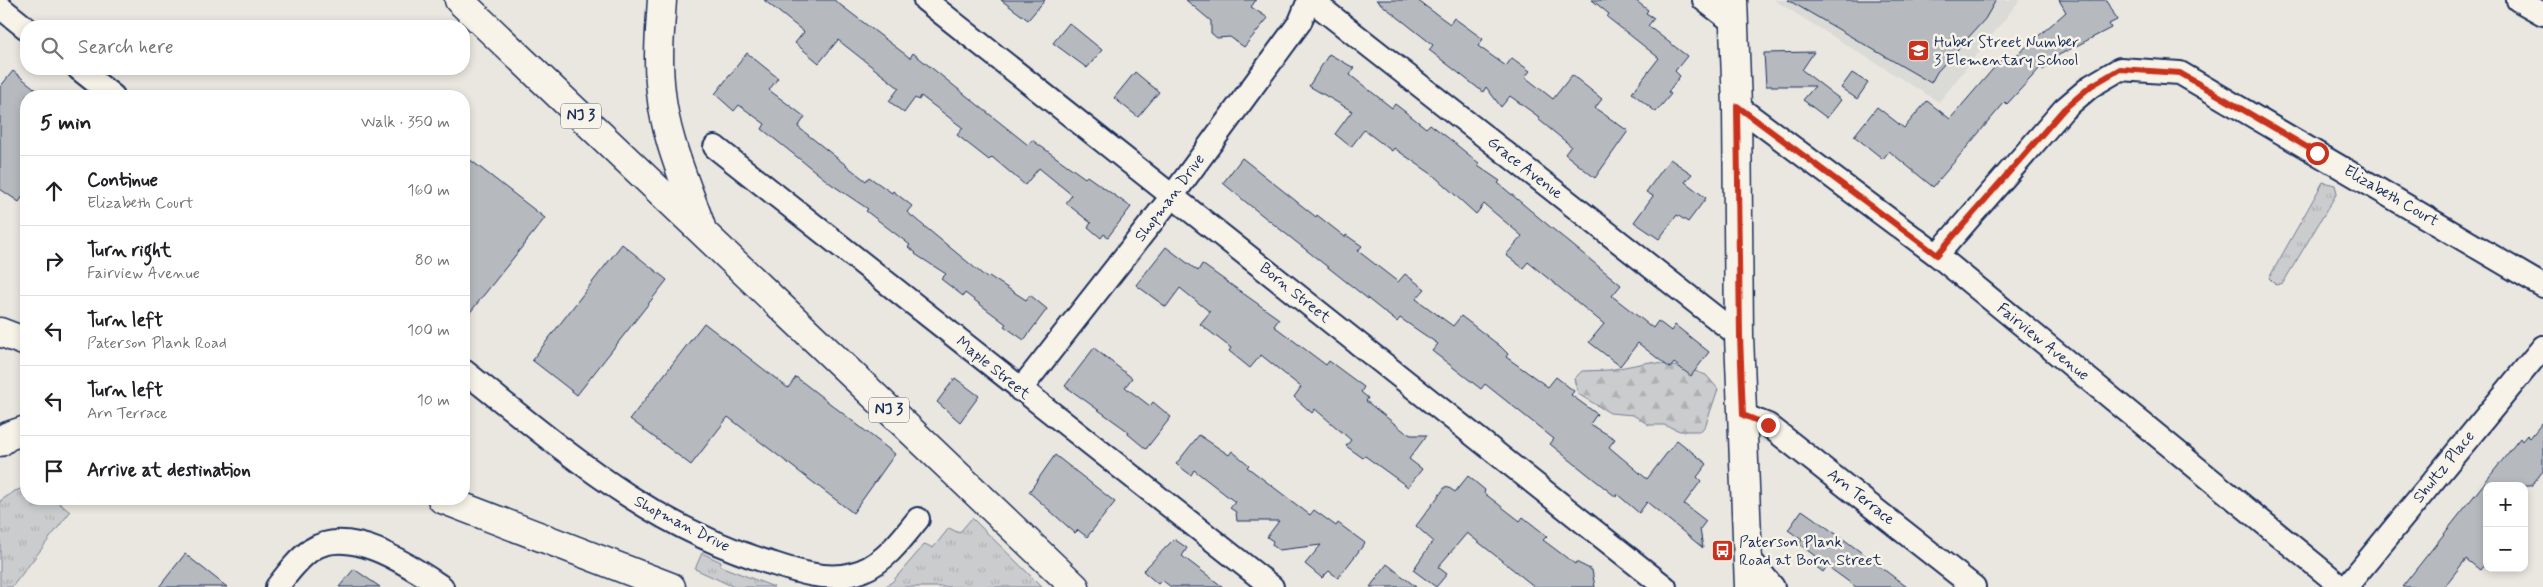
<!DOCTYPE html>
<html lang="en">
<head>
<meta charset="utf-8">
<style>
  body { margin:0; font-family:Mynerve,sans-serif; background:#f2f2f2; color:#202124 }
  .controls { position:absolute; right:15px; bottom:15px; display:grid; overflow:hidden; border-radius:10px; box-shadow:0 2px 8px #0003 }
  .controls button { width:45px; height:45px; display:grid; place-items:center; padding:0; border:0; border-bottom:1px solid #e0e0e0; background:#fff; color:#202124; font:25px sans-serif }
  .stop { position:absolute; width:15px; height:15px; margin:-11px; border:4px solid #c8321e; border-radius:50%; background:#fff }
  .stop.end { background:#c8321e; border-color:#fff; box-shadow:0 1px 5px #0008 }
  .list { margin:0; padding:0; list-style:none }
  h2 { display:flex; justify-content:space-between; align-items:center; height:65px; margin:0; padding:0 20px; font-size:21px }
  h2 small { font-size:16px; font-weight:400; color:#757577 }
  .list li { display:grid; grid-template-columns:32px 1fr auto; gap:15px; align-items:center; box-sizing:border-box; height:70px; padding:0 20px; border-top:1px solid #e0e0e0 }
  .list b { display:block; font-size:19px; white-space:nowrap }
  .list p { margin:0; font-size:16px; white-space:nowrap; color:#757577 }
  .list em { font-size:16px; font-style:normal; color:#757577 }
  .icon { flex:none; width:28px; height:28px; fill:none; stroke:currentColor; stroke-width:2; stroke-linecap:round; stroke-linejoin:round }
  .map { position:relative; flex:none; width:2543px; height:587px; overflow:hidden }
  .search { position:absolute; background:#fff; box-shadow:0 2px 8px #0003; left:20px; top:20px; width:450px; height:55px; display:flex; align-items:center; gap:12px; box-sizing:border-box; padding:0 18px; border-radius:20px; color:#757577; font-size:19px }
  .panel { position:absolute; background:#fff; box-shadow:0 2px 8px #0003; left:20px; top:90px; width:450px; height:415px; border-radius:20px }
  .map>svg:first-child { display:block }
  .built { fill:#dadad6 }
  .grass { fill:url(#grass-tufts); stroke:#737e96 }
  .forest { fill:url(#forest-firs); stroke:#737e96 }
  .building { fill:#b6babf; stroke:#1b2f5e }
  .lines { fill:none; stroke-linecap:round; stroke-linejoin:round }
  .street-casing { stroke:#1b2f5e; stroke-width:26 }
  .secondary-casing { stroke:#1b2f5e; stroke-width:31 }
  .highway-casing { stroke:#1b2f5e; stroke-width:31 }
  .street { stroke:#f7f3e8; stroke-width:22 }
  .secondary { stroke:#f7f3e8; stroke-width:28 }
  .highway { stroke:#f7f3e8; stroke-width:28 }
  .route { stroke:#c8321e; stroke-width:6 }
  .labels { text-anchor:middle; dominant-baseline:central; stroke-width:5; stroke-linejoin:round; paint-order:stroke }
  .shield { fill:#f7f3e8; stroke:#5d6a87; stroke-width:1 }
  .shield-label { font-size:15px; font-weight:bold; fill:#1b2f5e }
  .poi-label { font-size:16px; fill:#1b2f5e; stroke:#f7f3e8; text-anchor:start }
  .street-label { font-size:16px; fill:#1b2f5e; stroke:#f7f3e8 }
</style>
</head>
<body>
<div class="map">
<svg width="2543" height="587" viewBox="0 0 2543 587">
  <defs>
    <pattern id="grass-tufts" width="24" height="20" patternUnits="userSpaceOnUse" patternTransform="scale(1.25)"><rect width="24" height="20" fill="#cbcccd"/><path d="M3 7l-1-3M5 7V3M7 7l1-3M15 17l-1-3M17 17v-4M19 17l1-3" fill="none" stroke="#aeb0b2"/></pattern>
    <pattern id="forest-firs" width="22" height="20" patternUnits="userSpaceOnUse" patternTransform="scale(1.25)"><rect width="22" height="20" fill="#cbcccd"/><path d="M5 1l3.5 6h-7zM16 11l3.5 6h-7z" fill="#aeb0b2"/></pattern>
  </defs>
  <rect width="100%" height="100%" fill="#eae7e0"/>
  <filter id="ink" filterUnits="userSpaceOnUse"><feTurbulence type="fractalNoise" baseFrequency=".02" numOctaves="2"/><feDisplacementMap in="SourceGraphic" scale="10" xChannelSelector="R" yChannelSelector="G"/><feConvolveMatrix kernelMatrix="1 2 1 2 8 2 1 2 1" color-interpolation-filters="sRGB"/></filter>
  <g filter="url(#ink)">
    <path class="built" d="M1774,0h246l-81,102z"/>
    <g class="grass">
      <path d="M2323,182l12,3 2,8 -54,90 -7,2 -7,-7z"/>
      <path d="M26,487v12h28l16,13 -58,75h-12v-86l15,-10z"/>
      <path d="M972,518l70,69h-158l8,-5 33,-38 8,4 16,-20 10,5z"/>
      <path d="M702,553l19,9 -1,4 54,21h-40l-39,-18z"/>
    </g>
    <path class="forest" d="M1650,362l39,7 17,6 12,14 -12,35 -5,7h-21l-16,-6h-15l-16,-10 -23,-2 -32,-19 -4,-15 8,-8 27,-1z"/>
    <g class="building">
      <path d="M764,0h70l76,58 3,-5 115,92 4,-5 53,38 2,-2 44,31 -23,30 -4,-3 -3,4 -13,-11 3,-4 -25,-20 6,-8 -33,-27 -14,17 -33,-28 -3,3 -32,-25 6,-7 -42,-32 -2,4 -4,-2 -11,15 -15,-12 10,-13 -61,-48 -19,23 -24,-20 9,-11z"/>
      <path d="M1001,0h44l-17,20z"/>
      <path d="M1186,0h70l-5,7 17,11 -24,29 -14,-10 -13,1 -6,-5v-12z"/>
      <path d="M1376,0h41l33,24 4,-6 29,21 -5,7 28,20 6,-8 18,13 -5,6 28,22 19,-24 30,24 -7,9 33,23 -33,47 -30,-24 6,-8 -33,-27 1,-2 -29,-21 -9,11 -15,-20 -3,5 -54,-42 4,-5z"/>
      <path d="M1592,0h43l13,10 -2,3 8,5 -6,8 39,30 -12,15 5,5 -12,16 3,2 -15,18 -24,-19 27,-35 -52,-41 2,-3z"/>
      <path d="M1788,0h208l-11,19 -48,53 -6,11z"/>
      <path d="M2059,0h48l10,20 -8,4 2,4 -56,29 1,3 -13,10 -2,-3 -34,37 -2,-2 -72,85 -44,-36 -6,8 -29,-23 23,-29 27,21 23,-27 23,18 55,-64 6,5 55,-48z"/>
      <path d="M1069,23l33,27 -15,18 -34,-25z"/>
      <path d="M1814,52l-12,18 39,30 -14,18 -24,-18 12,-14h-49l-2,-33z"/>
      <path d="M747,53l31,25 -9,12 36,27 -7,10 68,54 3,-4 23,16 1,-2 19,15 -5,6 80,66 2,-2 37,24 4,-5 17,14 -23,31 -20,-14 2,-2 -41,-31 -2,3 -22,-17 5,-5 -31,-20 1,-1 -8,-6 2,-2 -44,-34 2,-2 -37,-25 -69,-55 3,-5 -26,-19 -5,6 -19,-17z"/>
      <path d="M1329,54l25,14 -4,7 42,33 3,-4 31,24 4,-4 17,13 33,27 -2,2 22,15 -2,2 39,33 84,69 -9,11 41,32 5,-7 13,10 4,-6 34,27 -18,24 -17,-13 -4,5 -32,-25 -18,23 -31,-24 15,-18 -76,-62 -5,6 -17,-13 16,-19 -38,-32 -8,10 -43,-39 -39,-27 -2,3 -28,-21 -13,17 -16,-13 17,-23 -43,-25z"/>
      <path d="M13,71l31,25h-18v96l-7,10 -19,-13v-102z"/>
      <path d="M1135,72l24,20 -21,25 -24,-19z"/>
      <path d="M1852,73l16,10 -11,16 -16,-11z"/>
      <path d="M464,155l81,63 -81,102z"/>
      <path d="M1242,158l74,59 1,-2 28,22 1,-2 16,11 -4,5 40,31 7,-8 20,15 -9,10 37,27 8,-10 39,30 8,8 -2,3 42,30 8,-10 18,14 -3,4 26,19 -7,10 25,15 -6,8 38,32 30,-39 30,24 -10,13 4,4 -17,23 22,17 -6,8 3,19 -56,-46 -8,11 -22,-19 -1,3 -66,-53 4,-5 -40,-32 -29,-23 -4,5 -49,-38 6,-7 -38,-26 -3,4 -150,-119 -24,-20z"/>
      <path d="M1670,159l22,15 -7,8 21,16 -18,24 -11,-7 -18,24 -25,-17 19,-26 -7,-4z"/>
      <path d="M622,244l45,36 -90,115 -45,-35z"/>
      <path d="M1166,247l32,24 4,-7 77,55 -5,7 52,39 3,-4 35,26 -3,5 7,6 -2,3 39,31 6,3h16l-18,24 13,10 -14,18 -43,-31 -2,2 -17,-12 5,-6 -36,-31 -3,4 -18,-16 7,-10 -40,-32 -11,13 -21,-17 2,-3 -31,-24 10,-12 -30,-24 -14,19 -30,-22z"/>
      <path d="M704,323l84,65 8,-11 99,77 -42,59 -125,-96 -37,48 -61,-46z"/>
      <path d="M1094,348l38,30 -7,9 25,19 3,-4 18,15 -25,32 -18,-15 1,-2 -64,-46z"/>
      <path d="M955,378l24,18 -19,26 -23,-20z"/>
      <path d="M2543,422v49l-12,15h-44v75l-7,9 -14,-11 -22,28h-42l118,-149 2,3 5,-6 3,3z"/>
      <path d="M1199,435l30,20 3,-4 17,14 -2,2 63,48 4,-5 22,16 2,-3 27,20 -27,35 -9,-7 -7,7 -17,-14 16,-19 -42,5 -7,-5 1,-4 -6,-4 12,-16h-42l-1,-9 -6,-4 5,-6 -41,-32 -3,5 -15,-11z"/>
      <path d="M1055,455l60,47 -28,35 -9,-7 -3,3 -46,-41z"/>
      <path d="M1468,476l17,14 -1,3 36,28 3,-4 24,19 -4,4 32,24 1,-2 16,8 3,17h-60l-68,-54 -29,34 9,7 -11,13 -23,-17 20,-29 -17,-15 30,-40 9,6z"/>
      <path d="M1802,510l44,31 61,46h-51l-29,-21 -4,6 -13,-10 5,-6 -16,-12 3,-4 -14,-10z"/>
      <path d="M1174,539l13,9 -5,8 41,31h-52l-9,-7 -4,4 -15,-13z"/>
      <path d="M185,554l42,33h-68z"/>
      <path d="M1387,564l29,23h-46z"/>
      <path d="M354,569l26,18h-41z"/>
    </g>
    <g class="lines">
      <defs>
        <g id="street">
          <path d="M925,0l740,587"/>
          <path d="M1311,0l428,336"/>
          <path d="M1704,0l30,23"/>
          <path d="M2518,0l25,14"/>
          <path d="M0,7l26,21"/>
          <path d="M79,69l34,27"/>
          <path d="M1737,106l200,149 405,332"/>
          <path d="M715,147l557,440"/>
          <path d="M1937,255l127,-146 27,-23 29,-17 60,4 363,213"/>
          <path d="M464,371c100,79 185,156 310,193 24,8 53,17 78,10 30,-7 47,-32 66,-55"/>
          <path d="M1020,390l153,-195 127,-173 9,-22"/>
          <path d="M1743,415l25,10 206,162"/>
          <path d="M1748,557l25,30"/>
          <path d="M277,587c10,-13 21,-28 34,-37 39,-26 99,16 131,37"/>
          <path d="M2346,587l197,-240"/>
        </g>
        <path id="secondary" d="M1733,0l4,106 2,230 10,251"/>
        <g id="highway">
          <path d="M459,0l616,587"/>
          <path d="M662,0c-2,31 -5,61 -1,92 4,46 25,91 40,135"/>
          <path d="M0,332l26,10"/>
          <path d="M0,442l8,-6 18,-6"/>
          <path d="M442,499l229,88"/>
        </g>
      </defs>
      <use href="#street" class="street-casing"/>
      <use href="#secondary" class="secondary-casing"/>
      <use href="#highway" class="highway-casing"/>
      <use href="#street" class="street"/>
      <use href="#secondary" class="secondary"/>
      <use href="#highway" class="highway"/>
    </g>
  </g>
  <g class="lines" filter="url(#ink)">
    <path class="route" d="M1768,425l-25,-10 -3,-79 -3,-230 200,149 127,-146 27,-23 29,-17 60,4 137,80"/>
  </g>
  <defs>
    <symbol id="school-square" viewBox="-11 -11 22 22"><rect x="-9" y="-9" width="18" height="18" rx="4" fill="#c8321e" stroke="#f7f3e8"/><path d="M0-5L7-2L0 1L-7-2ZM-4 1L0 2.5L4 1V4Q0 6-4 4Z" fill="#fff"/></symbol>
    <symbol id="bus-square" viewBox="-11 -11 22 22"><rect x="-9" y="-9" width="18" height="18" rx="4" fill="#c8321e" stroke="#f7f3e8"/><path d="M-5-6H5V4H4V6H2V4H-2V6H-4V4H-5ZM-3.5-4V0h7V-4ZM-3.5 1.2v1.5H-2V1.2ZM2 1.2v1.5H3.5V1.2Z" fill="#fff"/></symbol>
  </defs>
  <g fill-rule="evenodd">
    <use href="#school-square" x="1906" y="38" width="25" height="25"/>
    <use href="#bus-square" x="1710" y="538" width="25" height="25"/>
  </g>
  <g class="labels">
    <g class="shield">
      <rect x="561" y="103.5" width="40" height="25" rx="4"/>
      <rect x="869" y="397.5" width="40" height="25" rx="4"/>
    </g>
    <g class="shield-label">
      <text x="581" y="116">NJ 3</text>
      <text x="889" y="410">NJ 3</text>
    </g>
    <g class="poi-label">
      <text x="1934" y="42">Huber Street Number<tspan x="1934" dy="18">3 Elementary School</tspan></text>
      <text x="1739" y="542">Paterson Plank<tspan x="1739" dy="18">Road at Born Street</tspan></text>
    </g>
    <g class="street-label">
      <text transform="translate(1525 168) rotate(38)">Grace Avenue</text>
      <text transform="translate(2391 196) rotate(30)">Elizabeth Court</text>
      <text transform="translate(1170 198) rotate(-53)">Shopman Drive</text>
      <text transform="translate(1295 293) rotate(39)">Born Street</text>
      <text transform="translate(2043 342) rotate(39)">Fairview Avenue</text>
      <text transform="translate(993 368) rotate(39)">Maple Street</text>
      <text transform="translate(2444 467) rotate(-51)">Shultz Place</text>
      <text transform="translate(1861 497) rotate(38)">Arn Terrace</text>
      <text transform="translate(682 524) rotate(27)">Shopman Drive</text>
    </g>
  </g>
</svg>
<div class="controls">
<button>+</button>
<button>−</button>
</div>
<div class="stop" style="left:2317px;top:153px"></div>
<div class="stop end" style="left:1768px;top:425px"></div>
<div class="search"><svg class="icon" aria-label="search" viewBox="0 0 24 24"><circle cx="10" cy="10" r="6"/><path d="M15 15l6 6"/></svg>Search here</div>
<section class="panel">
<h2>5 min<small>Walk · 350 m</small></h2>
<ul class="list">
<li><svg class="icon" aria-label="ahead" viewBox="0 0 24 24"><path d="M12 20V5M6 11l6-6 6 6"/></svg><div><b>Continue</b><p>Elizabeth Court</p></div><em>160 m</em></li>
<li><svg class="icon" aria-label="right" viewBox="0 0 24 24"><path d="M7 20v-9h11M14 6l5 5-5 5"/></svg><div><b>Turn right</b><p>Fairview Avenue</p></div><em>80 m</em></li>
<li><svg class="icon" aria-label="left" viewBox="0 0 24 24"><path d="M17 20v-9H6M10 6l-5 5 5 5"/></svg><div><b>Turn left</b><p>Paterson Plank Road</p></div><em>100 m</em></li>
<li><svg class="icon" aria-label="left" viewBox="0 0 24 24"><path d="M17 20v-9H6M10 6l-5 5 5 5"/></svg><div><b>Turn left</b><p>Arn Terrace</p></div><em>10 m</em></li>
<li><svg class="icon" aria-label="arrive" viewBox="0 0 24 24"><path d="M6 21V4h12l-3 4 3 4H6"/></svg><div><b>Arrive at destination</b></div></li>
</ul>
</section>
</div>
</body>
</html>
